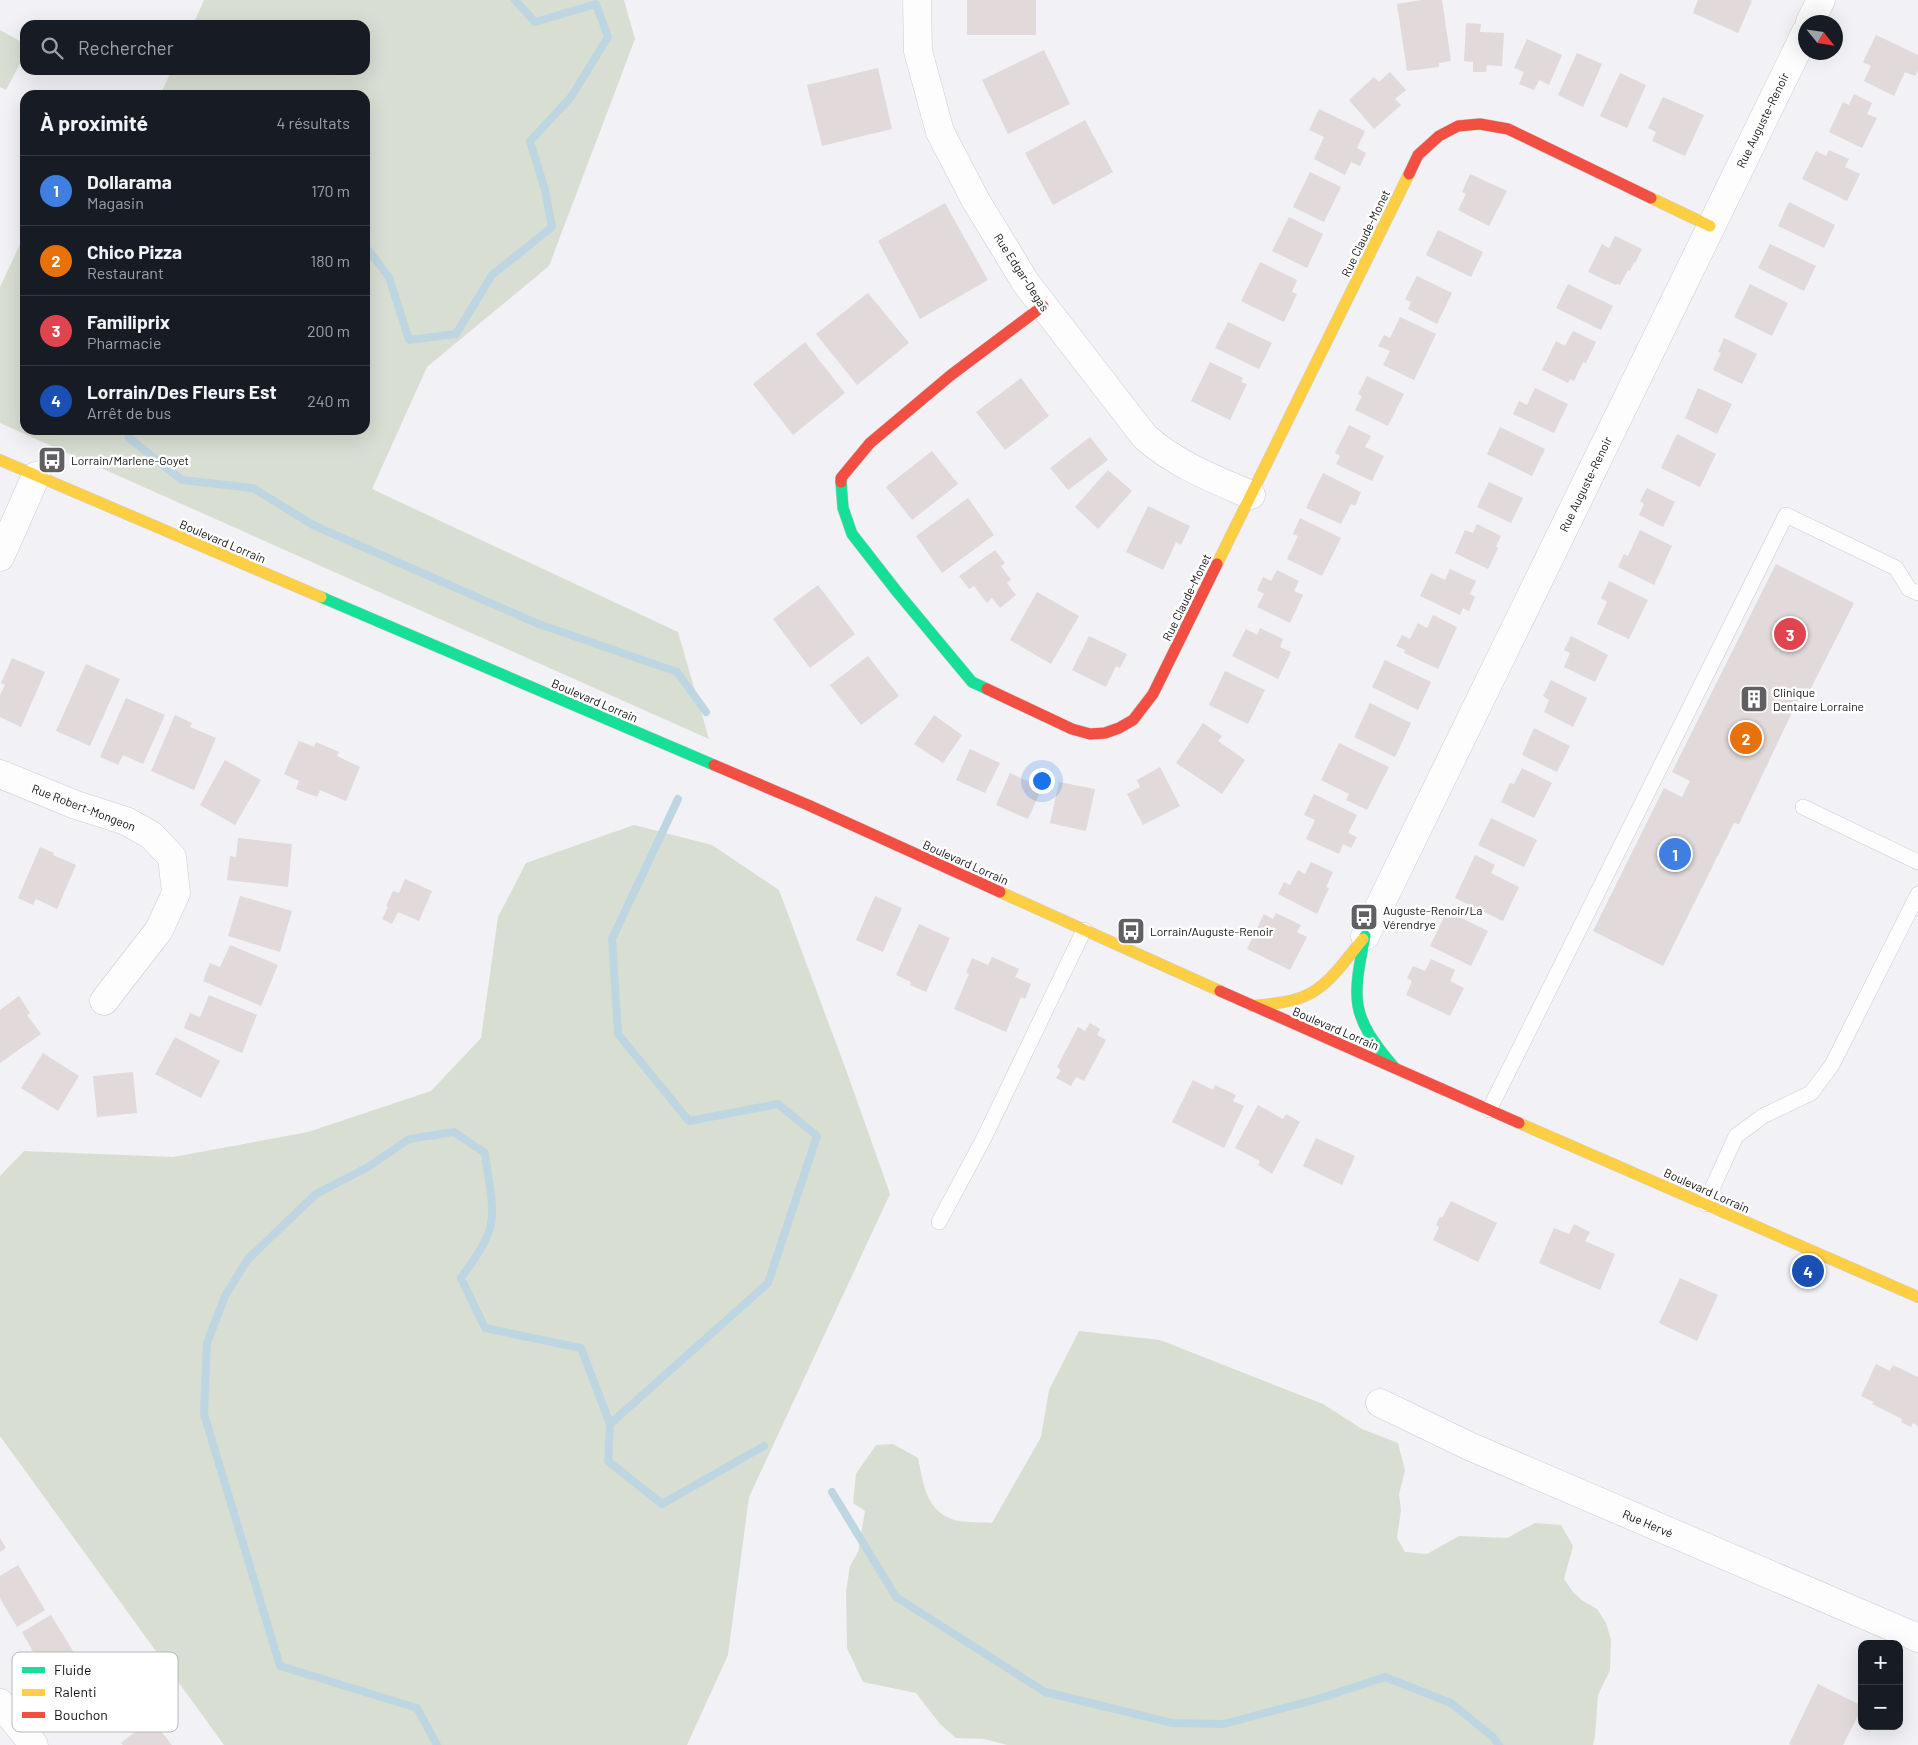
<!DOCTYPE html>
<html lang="fr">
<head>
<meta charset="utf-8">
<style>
  body { margin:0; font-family:Barlow,sans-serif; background:#242831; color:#f1f3f6 }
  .controls { position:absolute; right:15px; bottom:15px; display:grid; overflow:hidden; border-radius:10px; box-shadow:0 5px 20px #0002 }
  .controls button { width:45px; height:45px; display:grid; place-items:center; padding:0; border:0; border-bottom:1px solid #363941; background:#171b24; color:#f1f3f6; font:25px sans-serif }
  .compass { position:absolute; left:1798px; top:15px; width:45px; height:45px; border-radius:50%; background:#171b24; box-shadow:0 5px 20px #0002; rotate:120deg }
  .you { position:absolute; left:1041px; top:780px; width:18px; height:18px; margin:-12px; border:4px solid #fff; border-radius:50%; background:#1a73e8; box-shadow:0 0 0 8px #1a73e833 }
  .badge { display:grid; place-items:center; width:32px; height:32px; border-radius:50%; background:#1a73e8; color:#fff; font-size:16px; font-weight:700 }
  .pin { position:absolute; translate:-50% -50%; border:2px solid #fff; box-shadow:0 1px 5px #0006 }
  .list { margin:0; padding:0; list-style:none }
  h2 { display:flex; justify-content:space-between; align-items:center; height:65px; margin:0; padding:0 20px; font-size:21px }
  h2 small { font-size:16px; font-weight:400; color:#9ea1a6 }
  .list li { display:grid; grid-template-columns:32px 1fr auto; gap:15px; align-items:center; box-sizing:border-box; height:70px; padding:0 20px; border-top:1px solid #363941 }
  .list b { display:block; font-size:19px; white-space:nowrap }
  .list p { margin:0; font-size:16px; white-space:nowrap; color:#9ea1a6 }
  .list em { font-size:16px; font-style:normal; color:#9ea1a6 }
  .icon { flex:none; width:28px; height:28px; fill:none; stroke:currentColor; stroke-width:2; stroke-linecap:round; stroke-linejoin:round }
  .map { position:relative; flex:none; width:1918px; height:1745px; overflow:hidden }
  .search { position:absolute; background:#171b24; box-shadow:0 5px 20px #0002; left:20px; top:20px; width:350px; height:55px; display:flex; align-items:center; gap:12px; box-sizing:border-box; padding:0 18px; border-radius:15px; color:#9ea1a6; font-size:19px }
  .panel { position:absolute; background:#171b24; box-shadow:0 5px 20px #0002; left:20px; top:90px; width:350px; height:345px; border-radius:15px }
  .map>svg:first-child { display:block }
  .green { fill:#d9ded3 }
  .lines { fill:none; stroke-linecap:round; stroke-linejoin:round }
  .stream { stroke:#bed6e1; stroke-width:8 }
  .building { fill:#e1d9da }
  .lane-casing { stroke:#cdcccf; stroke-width:16 }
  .street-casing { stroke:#cdcccf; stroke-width:29 }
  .fast-casing { stroke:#cdcccf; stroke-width:12 }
  .slow-casing { stroke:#cdcccf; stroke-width:12 }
  .jam-casing { stroke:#cdcccf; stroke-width:12 }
  .lane { stroke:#fdfdfe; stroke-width:15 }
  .street { stroke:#fdfdfe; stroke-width:28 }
  .fast { stroke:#16e098; stroke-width:11 }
  .slow { stroke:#ffcf43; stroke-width:11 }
  .jam { stroke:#f24e42; stroke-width:11 }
  .labels { text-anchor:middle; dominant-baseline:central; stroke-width:5; stroke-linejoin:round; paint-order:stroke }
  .street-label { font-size:12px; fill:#121214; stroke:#fff }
  .poi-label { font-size:12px; fill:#121214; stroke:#fff; text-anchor:start }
  .key { fill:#fff; stroke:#b8b8b8; stroke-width:1 }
  .key-label { font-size:14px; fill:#121214 }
</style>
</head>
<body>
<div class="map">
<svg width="1918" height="1745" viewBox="0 0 1918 1745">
  <rect width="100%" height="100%" fill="#f2f1f5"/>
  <g class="green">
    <path d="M204,0h420l11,39 -86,227 -122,101 -55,122 306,143 31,107 -709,-316v-136l25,-53v196h340v-335h-205l12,-25h193v-45h-172z"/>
    <path d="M0,30l25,14v10l-19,36 -6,-3z"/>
    <path d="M634,825l78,20 67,45 70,188 41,116 -141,303 -21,158 -41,90h-463l-224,-309v-260l24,-25 149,6 135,-25 123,-41 50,-53 17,-121 28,-54z"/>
    <path d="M1079,1331l81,9 163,64 39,25 36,14 7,28 -6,23 2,16 -4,28 8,14 22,2 32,-18 48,2 28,-15 26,2 12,21 -9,33 9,13 10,9 14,8 9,14 5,17 -1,30 -12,25 -3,41 -2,9h-586l-23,-6 -28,-1 -16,-14 -24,-31 -53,-11 -16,-34 -1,-56 4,-26 8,-14 7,-41 -12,-8 3,-29 20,-29 17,-1 25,14c5,23 7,49 31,60 9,5 32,4 43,5l49,-86 8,-47z"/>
  </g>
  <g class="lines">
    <g class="stream">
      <path d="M365,246l24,31 20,63 47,-6 36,-59 60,-48 -7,-37 -15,-49 41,-44 37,-60 -12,-33 -61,18 -20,-22"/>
      <path d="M128,430l1,8 53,42 71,8 60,37 223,98 141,49 29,40"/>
      <path d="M610,1424l158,-141 49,-147 -39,-32 -89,17 -71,-87 -6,-95 66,-140"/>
      <path d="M832,1492l64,105 149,95 127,31 51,1 95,-25 67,-22 66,26 42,34 6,8"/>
      <path d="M437,1745l-20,-37 -137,-42 -76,-252 3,-71 18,-47 23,-37 68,-65 52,-27 41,-28 45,-7 31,21c2,19 10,53 6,71 -4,20 -19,38 -30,54l24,50 96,20 29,76 -2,37 54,43 102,-58"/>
    </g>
  </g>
  <g class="building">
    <rect x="967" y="0" width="69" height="35"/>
    <path d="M1421,0h21l9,61 -12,2v4l-32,4 -10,-67z"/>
    <path d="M1698,0h52l2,1 -14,32 -45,-20z"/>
    <path d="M1466,23l15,1 -1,8 24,1 -2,33 -15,-1 -1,7h-13v-10l-9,-1z"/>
    <path d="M1876,35l42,20v16l-3,5 -10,-4 -11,24 -30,-15 7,-15 -8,-4z"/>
    <path d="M1527,39l35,16 -13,30 -10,-5 -5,10 -15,-6 5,-12 -10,-4z"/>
    <path d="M1044,50l26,54 -62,30 -26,-54z"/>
    <path d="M1577,53l25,11 -19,43 -25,-12z"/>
    <path d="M878,68l14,61 -70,17 -15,-61z"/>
    <path d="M1390,72l16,18 -11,9 6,6 -27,24 -25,-29 25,-23 5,5z"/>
    <path d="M1620,73l26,12 -19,43 -27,-12z"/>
    <path d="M1854,94l18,9 -5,11 10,4 -15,30 -33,-16 14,-30 6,3z"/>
    <path d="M1663,97l41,18 -19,41 -33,-15 4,-9 -8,-4z"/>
    <path d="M1319,109l46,22 -8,17 9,5 -6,13 -9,-4 -6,13 -31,-16 10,-22 -15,-7z"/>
    <path d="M1085,120l28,52 -60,33 -28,-52z"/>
    <path d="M1829,150l20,9 -4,8 15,7 -13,27 -45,-22 14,-28 10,5z"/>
    <path d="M1310,172l31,15 -17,35 -31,-15z"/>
    <path d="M1470,174l37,17 -18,35 -31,-16 8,-16 -4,-2z"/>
    <path d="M1789,202l46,23 -11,23 -46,-22z"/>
    <path d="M945,203l43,77 -68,39 -42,-78z"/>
    <path d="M1289,217l34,17 -16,34 -35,-17z"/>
    <path d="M1438,230l45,22 -12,25 -45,-22z"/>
    <path d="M1615,236l27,13 -7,14 -1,-1 -4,9 -2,-1 -8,15 -3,-1 -1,1 -28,-13 14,-28 7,4z"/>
    <path d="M1770,244l46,22 -12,25 -46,-23z"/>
    <path d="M1260,262l37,18 -5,12 5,2 -13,28 -43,-21z"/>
    <path d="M1417,276l35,17 -15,31 -29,-15 3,-7 -6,-3z"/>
    <path d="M1568,284l45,22 -12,24 -45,-22z"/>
    <path d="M1750,284l38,19 -16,33 -38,-19z"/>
    <path d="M868,293l41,50 -52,42 -41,-51z"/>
    <path d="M1400,317l36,17 -22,46 -31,-15 7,-14 -12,-5 6,-11 6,3z"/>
    <path d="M1228,322l44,21 -13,26 -44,-21z"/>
    <path d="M1573,331l23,11 -10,21 -3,-1 -9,19 -4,-2 -2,4 -26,-13 14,-29 9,5z"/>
    <path d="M1724,338l33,16 -15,30 -29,-14 8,-17 -3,-1z"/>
    <path d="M805,342l40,51 -52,42 -40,-51z"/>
    <path d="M1210,362l33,16 -2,4 6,2 -17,36 -39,-19z"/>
    <path d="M1367,376l37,18 -16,32 -33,-16 7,-14 -4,-2z"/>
    <path d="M1021,378l28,38 -44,34 -29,-38z"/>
    <path d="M1535,388l33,16 -14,29 -41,-19 6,-13 8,4z"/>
    <path d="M1698,388l34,16 -15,30 -32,-16z"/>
    <path d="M1349,425l22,11 -6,11 19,9 -12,25 -36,-17 4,-8 -5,-3z"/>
    <path d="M1500,427l45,22 -13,27 -45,-22z"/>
    <path d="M1677,434l39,20 -16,33 -39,-19z"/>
    <path d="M1090,437l18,23 -40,30 -18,-22z"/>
    <path d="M932,451l26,33 -46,36 -26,-33z"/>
    <path d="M1108,470l24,21 -34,38 -23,-22z"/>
    <path d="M1323,473l38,19 -6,14 -4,-2 -10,20 -35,-16z"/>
    <path d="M1489,482l34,16 -12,25 -34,-16z"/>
    <path d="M1647,488l28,14 -12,25 -24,-12 5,-11 -4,-3z"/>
    <path d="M968,498l26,37 -52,38 -26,-37z"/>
    <path d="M1148,506l42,20 -9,19 -5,-3 -13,28 -37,-18z"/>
    <path d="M1300,518l41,20 -19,38 -35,-17 11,-23 -5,-2z"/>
    <path d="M1477,524l24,12 -5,10 2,2 -10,21 -33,-16 10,-23 8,3z"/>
    <path d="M1640,530l32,16 -18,39 -36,-18 6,-13 4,2z"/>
    <path d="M995,550l10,13 -4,3 10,14 -4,3 9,12 -16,13 -8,-10 -5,5 -13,-17 -5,3 -10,-13z"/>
    <path d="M1776,564l78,39 -51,101 -5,-4 -59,124 -5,-1 -71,143 -70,-35 71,-143 18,9 8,-16 -18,-9z"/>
    <path d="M1450,569l26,12 -6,13 5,3 -6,14 -6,-3 -3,7 -40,-19 11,-23 14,7z"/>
    <path d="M1277,570l22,11 -5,10 9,4 -13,28 -33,-16 7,-13 -7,-4 6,-13 8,4z"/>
    <path d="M1609,581l39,19 -19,39 -32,-15 10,-22 -6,-4z"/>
    <path d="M818,585l37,49 -45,34 -37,-49z"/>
    <path d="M1037,592l42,24 -28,48 -41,-24z"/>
    <path d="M1433,615l24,12 -19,42 -34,-16 1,-3 -9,-4 6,-11 8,4 8,-16 9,5z"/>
    <path d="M1260,628l23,11 -3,8 11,5 -13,27 -46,-23 14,-27 11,6z"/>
    <path d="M1089,636l38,18 -7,14 -4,-2 -10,21 -34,-17z"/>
    <path d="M1571,636l37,19 -13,27 -31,-15 6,-14 -6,-3z"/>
    <path d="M868,656l31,40 -38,29 -31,-40z"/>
    <path d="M12,658l33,14 -24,55 -21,-10v-22l5,-10 -4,-2z"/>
    <path d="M1385,660l46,22 -13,28 -46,-23z"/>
    <path d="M86,664l34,15 -30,67 -34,-15z"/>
    <path d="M1225,671l40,19 -17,34 -39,-19z"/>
    <path d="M1551,680l36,18 -14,29 -29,-15 5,-12 -6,-4z"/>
    <path d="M126,698l39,17 -22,49 -20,-9 -5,10 -18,-8z"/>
    <path d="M1370,703l41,20 -16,34 -41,-20z"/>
    <path d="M175,715l17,8 -2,4 26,11 -22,52 -43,-19z"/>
    <path d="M934,715l28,20 -19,28 -29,-19z"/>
    <path d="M1203,723l19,13 -4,5 27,19 -23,34 -46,-31z"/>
    <path d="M1534,728l36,18 -13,26 -35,-17z"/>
    <path d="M299,741l15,6 2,-5 23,10 -2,4 23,11 -14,34 -26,-11 -3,7 -21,-8 3,-8 -15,-7z"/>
    <path d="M1339,743l50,24 -22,43 -21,-10 3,-6 -28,-14z"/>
    <path d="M970,749l30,14 -15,30 -29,-13z"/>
    <path d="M225,760l36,20 -26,45 -35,-20z"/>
    <path d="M1160,767l20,39 -37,19 -16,-31 13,-7 -3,-7z"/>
    <path d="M1522,768l30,15 -18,35 -33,-16 9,-19 4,1z"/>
    <path d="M1010,773l32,15 -14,31 -32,-14z"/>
    <path d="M1059,782l36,7 -9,42 -36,-8z"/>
    <path d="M1314,794l43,21 -9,18 9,4 -6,11 -8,-4 -4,10 -33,-15 9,-19 -11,-5z"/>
    <path d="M1491,818l46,22 -13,27 -46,-22z"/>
    <path d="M238,838l54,6 -4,43 -61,-7 3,-24 6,1z"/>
    <path d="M40,847l14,6 -1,2 23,10 -19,44 -21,-10 -3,6 -15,-7z"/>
    <path d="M1475,855l20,10 -4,8 28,14 -16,34 -48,-23z"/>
    <path d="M1311,862l22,10 -7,15 3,1 -12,26 -39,-20 6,-12 6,3 8,-15 7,4z"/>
    <path d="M405,879l27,12 -13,30 -21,-9 -6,12 -10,-5 6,-12 -2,-1 7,-15 6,2z"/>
    <path d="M240,896l52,15 -12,41 -52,-16z"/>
    <path d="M875,896l27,12 -19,44 -27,-12z"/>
    <path d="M1447,911l41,20 -17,35 -41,-20z"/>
    <path d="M1276,913l25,12 -4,7 10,5 -17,33 -43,-21 17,-35 9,5z"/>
    <path d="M919,924l31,14 -24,54 -16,-7 1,-3 -15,-7z"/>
    <path d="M230,945l48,20 -17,41 -58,-25 7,-18 10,4z"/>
    <path d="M992,957l27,12 -4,8 16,7 -6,15 -4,-2 -15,35 -52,-23 15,-35 -3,-1 6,-15 16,7z"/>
    <path d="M1431,959l24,11 -5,11 14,7 -14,28 -44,-21 6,-14 -5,-3 6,-12 12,5z"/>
    <path d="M209,995l48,20 -15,38 -58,-25 6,-15 10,4z"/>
    <path d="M19,996l11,17 -3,2 14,19 -41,29v-53z"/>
    <path d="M1090,1023l10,6 -3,6 9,5 -22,41 -8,-4 -5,9 -15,-8 5,-8 -4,-3 21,-40 7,4z"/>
    <path d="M175,1037l45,24 -19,37 -46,-24z"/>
    <path d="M43,1053l36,23 -21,35 -37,-23z"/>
    <path d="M133,1072l4,41 -40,4 -4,-41z"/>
    <path d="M1193,1080l20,10 2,-5 21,10 -3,6 11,5 -20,42 -52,-26z"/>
    <path d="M1258,1105l25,14 3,-5 14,8 -28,52 -14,-9 2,-4 -25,-13z"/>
    <path d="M1316,1138l39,18 -13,29 -39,-19z"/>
    <path d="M1451,1201l46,22 -19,39 -45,-22 6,-13 -3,-2 4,-8 2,1z"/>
    <path d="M1574,1224l16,8 -5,9 30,13 -15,36 -61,-27 15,-35 15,6z"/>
    <path d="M1680,1278l38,17 -21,46 -38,-18z"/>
    <path d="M1876,1364l14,7 3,-6 25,12v49l-5,-3 -2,4 -10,-5 1,-3 -30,-15 2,-2 -13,-6z"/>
    <path d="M0,1538l6,10 -6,4z"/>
    <path d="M18,1565l27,45 -28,17 -17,-29v-22z"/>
    <path d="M51,1615l23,38 -30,18 -22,-39z"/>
    <path d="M1818,1684l44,22v2l-19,37h-52l-2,-1z"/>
    <path d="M151,1719l21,26h-49l-2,-2z"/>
  </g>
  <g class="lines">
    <defs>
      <g id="lane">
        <path d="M1803,807l115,55"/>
        <path d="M1489,1110l297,-595 110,53 13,21 9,4"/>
        <path d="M1705,1204l31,-68 27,-20 48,-23 21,-28 86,-171"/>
        <path d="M939,1222l45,-84 100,-208"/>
      </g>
      <g id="street">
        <path d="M917,0l1,51 22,81 36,69 50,82 119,154c32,28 67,41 106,58"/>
        <path d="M1810,22l11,-22"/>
        <path d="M0,557l36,-81"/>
        <path d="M0,774l76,31 50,16 25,14 21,22 4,36 -17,37 -55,71"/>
        <path d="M1365,936l441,-904"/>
        <path d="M1380,1403l89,43 449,192"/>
        <path d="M0,1703l34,42"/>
      </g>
      <g id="fast">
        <path d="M841,482l2,26 9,26 46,59 74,89 15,7"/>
        <path d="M321,597l393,168"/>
        <path d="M1365,936c-13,65 -15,79 29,131"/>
      </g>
      <g id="slow">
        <path d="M1651,198l59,28"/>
        <path d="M0,460l321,137"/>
        <path d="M1217,564l192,-390"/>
        <path d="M1000,892l220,99"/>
        <path d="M1252,1006c18,-2 37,-3 53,-10 25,-11 41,-37 58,-57"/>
        <path d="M1519,1123l399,174"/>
      </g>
      <g id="jam">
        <path d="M1409,174l9,-19 21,-19 19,-10 22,-2 28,5 143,69"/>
        <path d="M841,482v-4l29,-35 81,-68 92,-69"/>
        <path d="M987,689l85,40 18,5 15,-1 14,-5 14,-8 20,-26 64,-130"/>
        <path d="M714,765l94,40 192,87"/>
        <path d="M1220,991l299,132"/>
      </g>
    </defs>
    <use href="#lane" class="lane-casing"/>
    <use href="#street" class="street-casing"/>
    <use href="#fast" class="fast-casing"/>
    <use href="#slow" class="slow-casing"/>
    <use href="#jam" class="jam-casing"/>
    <use href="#lane" class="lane"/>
    <use href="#street" class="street"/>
    <use href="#fast" class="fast"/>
    <use href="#slow" class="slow"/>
    <use href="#jam" class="jam"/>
  </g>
  <defs>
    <symbol id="bus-square" viewBox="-11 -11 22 22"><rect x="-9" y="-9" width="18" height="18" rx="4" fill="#606063" stroke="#fff"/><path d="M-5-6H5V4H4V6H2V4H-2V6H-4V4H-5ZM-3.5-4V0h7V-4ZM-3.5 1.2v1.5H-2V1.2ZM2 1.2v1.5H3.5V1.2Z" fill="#fff"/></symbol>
    <symbol id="building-square" viewBox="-11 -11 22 22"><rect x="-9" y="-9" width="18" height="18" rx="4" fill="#606063" stroke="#fff"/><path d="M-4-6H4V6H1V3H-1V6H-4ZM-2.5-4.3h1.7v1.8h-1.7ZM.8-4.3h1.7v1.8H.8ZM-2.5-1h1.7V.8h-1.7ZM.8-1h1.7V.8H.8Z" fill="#fff"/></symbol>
  </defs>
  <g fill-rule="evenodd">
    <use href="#bus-square" x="36" y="444" width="32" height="32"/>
    <use href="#building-square" x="1738" y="683" width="32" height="32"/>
    <use href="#bus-square" x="1348" y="901" width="32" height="32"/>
    <use href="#bus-square" x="1115" y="915" width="32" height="32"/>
  </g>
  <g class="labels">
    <g class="street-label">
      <text transform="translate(1762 120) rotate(-64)">Rue Auguste-Renoir</text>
      <text transform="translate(1365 233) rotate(-64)">Rue Claude-Monet</text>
      <text transform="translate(1022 272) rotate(57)">Rue Edgar-Degas</text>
      <text transform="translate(1585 484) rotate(-64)">Rue Auguste-Renoir</text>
      <text transform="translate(223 541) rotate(23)">Boulevard Lorrain</text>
      <text transform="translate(1186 597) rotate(-64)">Rue Claude-Monet</text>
      <text transform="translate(595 700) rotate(23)">Boulevard Lorrain</text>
      <text transform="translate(84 807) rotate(21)">Rue Robert-Mongeon</text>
      <text transform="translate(966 862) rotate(24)">Boulevard Lorrain</text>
      <text transform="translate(1336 1028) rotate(23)">Boulevard Lorrain</text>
      <text transform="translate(1707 1190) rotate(24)">Boulevard Lorrain</text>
      <text transform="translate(1648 1523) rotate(23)">Rue Hervé</text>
    </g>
    <g class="poi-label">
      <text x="71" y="460">Lorrain/Marlene-Goyet</text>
      <text x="1773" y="692">Clinique<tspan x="1773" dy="14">Dentaire Lorraine</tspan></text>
      <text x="1383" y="910">Auguste-Renoir/La<tspan x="1383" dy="14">Vérendrye</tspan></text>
      <text x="1150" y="931">Lorrain/Auguste-Renoir</text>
    </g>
  </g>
  <rect x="12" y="1652" width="166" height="80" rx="8" class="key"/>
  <rect x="22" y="1667" width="23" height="6" fill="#16e098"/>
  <rect x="22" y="1689" width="23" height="7" fill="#ffcf43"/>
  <rect x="22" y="1712" width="23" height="6" fill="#f24e42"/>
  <g class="key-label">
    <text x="54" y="1675">Fluide</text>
    <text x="54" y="1697">Ralenti</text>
    <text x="54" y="1720">Bouchon</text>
  </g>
</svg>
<div class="controls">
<button>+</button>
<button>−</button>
</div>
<svg class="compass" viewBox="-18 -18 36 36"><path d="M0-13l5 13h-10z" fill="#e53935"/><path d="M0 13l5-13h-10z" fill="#9ea1a6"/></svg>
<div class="you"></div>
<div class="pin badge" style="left:1675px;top:854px;background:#3f7fe0">1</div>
<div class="pin badge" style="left:1746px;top:738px;background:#e8710a">2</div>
<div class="pin badge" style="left:1790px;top:634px;background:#e0444e">3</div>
<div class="pin badge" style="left:1808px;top:1271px;background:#1a4fb4">4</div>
<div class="search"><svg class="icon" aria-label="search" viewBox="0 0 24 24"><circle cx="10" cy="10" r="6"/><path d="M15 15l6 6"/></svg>Rechercher</div>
<section class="panel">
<h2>À proximité<small>4 résultats</small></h2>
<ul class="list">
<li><span class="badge" style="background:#3f7fe0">1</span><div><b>Dollarama</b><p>Magasin</p></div><em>170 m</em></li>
<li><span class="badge" style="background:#e8710a">2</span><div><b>Chico Pizza</b><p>Restaurant</p></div><em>180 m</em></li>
<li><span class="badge" style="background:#e0444e">3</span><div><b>Familiprix</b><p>Pharmacie</p></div><em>200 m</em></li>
<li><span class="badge" style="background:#1a4fb4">4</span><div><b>Lorrain/Des Fleurs Est</b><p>Arrêt de bus</p></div><em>240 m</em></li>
</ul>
</section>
</div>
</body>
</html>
